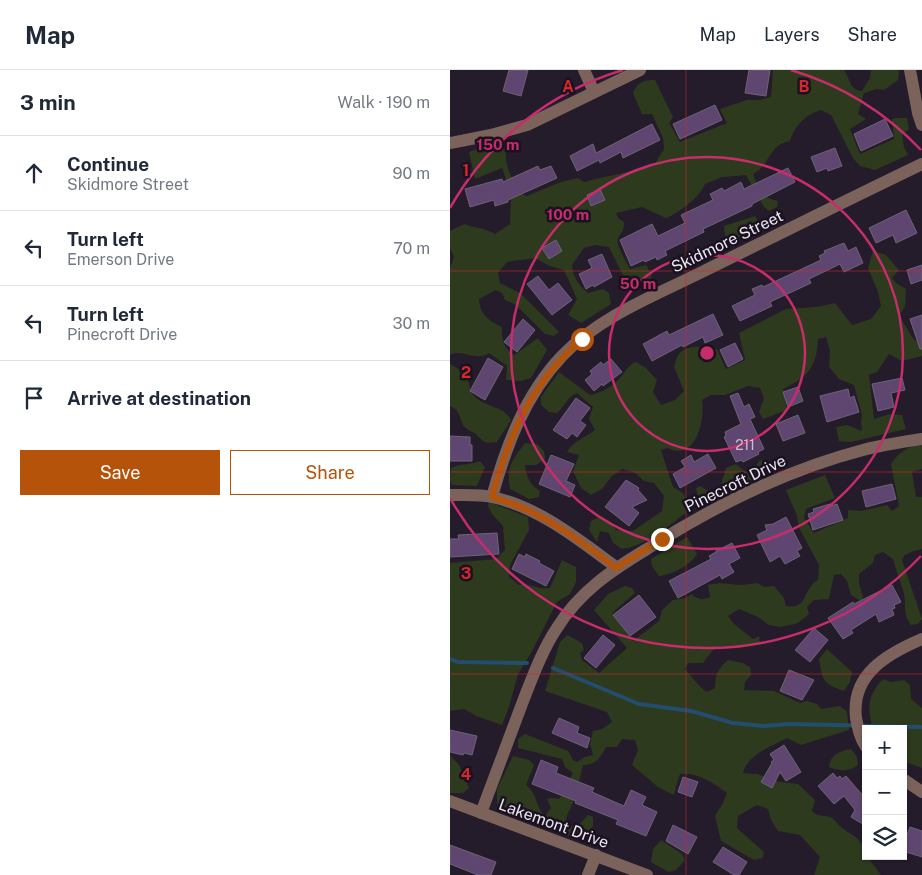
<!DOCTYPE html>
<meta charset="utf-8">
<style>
body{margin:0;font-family:"Public Sans",sans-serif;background:#f2f2f3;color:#1f2937}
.controls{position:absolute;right:15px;bottom:15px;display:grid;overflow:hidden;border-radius:0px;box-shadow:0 1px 4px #0004}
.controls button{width:45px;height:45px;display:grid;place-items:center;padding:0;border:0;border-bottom:1px solid #e0e1e3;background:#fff;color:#1f2937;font:25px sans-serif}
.stop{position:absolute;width:15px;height:15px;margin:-11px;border:4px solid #b45309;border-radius:50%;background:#fff}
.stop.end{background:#b45309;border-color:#fff;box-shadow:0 1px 5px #0008}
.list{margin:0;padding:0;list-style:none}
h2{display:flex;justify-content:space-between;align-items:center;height:65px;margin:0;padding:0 20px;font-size:21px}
h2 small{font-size:16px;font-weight:400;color:#747a83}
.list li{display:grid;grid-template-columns:32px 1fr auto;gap:15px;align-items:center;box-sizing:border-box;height:75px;padding:0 20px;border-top:1px solid #e0e1e3}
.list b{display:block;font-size:19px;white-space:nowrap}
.list p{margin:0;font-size:16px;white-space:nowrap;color:#747a83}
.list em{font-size:16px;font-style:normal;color:#747a83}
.actions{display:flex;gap:10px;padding:15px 20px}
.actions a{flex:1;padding:11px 0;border:1px solid #b45309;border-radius:0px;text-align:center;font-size:18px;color:#b45309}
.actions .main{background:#b45309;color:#fff}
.icon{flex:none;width:28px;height:28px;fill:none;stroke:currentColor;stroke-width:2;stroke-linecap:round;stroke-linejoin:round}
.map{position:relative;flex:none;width:472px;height:805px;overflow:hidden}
header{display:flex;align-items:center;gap:30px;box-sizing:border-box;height:70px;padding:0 25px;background:#fff;border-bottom:1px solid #e0e1e3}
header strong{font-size:24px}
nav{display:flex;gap:28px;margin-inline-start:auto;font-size:18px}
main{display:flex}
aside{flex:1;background:#fff}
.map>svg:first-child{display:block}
.green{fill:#2d3a1d}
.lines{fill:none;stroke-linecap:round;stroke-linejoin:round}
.stream{stroke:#234d6f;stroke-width:4}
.building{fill:#5f4671;stroke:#6d6375}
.minor{stroke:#7b635b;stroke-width:12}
.route{stroke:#b45309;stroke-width:6}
.grid{fill:none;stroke:#d62828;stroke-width:1;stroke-opacity:0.55}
.ring{fill:none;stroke:#c62d6a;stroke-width:2.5}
.labels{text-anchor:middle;stroke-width:5;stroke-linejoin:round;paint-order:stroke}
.number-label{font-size:14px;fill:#c9bed1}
.street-label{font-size:16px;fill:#ece6f1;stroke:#1b1221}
.grid-label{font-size:16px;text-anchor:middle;font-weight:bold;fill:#d62828;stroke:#1b1221;stroke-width:5;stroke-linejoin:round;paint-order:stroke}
.centre{fill:#c62d6a;stroke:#1b1221;stroke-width:2.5}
.ring-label{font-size:15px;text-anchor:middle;font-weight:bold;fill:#c62d6a;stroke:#1b1221;stroke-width:5;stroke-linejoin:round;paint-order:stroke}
</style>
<header>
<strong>Map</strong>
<nav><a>Map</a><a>Layers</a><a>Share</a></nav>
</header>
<main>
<aside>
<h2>3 min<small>Walk · 190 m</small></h2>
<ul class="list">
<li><svg class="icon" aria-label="ahead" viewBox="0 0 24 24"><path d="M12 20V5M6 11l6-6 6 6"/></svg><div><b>Continue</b><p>Skidmore Street</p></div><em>90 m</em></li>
<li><svg class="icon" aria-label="left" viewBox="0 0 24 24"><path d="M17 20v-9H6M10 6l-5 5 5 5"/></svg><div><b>Turn left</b><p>Emerson Drive</p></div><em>70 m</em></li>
<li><svg class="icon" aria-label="left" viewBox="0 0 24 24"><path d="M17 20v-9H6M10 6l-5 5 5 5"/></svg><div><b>Turn left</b><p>Pinecroft Drive</p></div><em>30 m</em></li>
<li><svg class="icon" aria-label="arrive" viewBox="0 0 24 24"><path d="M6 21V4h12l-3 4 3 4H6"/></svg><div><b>Arrive at destination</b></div></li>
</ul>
<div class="actions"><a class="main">Save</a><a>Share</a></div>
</aside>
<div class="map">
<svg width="472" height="805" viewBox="0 0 472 805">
<rect width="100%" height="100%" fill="#241c2b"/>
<!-- green -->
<g class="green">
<path d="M323,0H394C400,8 399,20 412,21L420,8L421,0H449L448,10L434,20L427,19L414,23L408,44L416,49L400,59L410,84L444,69L442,49L445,48H457L459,59L452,65L454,77L458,85L425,100L410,96L403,88L381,45L371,40C355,45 345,55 340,71C318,75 321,95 303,104C309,120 310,127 328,131L327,137L319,141L314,137L296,105L272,107L255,114C250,127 229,143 216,148L192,137L166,143L168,148L174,152C174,164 171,161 168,169C166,175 177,193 180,199L196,195L202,205L199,212L185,218L178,216L159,177L145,175L134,178L122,195C123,207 129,216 138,223L153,219L159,223L161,234L131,253L118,245L127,229L114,200L100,196L85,188L57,192L48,203L50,213L70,223L109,262L104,266L95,264L66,235L55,230L52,223L46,220L29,229C30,245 38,250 52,257C51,269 54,279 64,285L88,268L97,280L81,308L71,311L56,310L57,296L39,283C37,284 34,286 31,286C20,288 11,279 0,285V198L4,187L0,178V161L14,154C25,158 35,158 45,164L60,154L61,123L52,98L25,109L19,82L27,79L56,76C54,94 61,107 69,123L77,126L111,112L128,108L134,112C157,106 181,102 204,95L214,79L213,68L202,44H192L183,23C188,12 193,10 205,10L223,47L219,53L230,72L277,53L270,39L297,30H309L321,27Z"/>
<path d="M305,146L309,154L304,164C293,168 286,171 275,166L274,156Z"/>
<path d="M423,181L436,185L449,200L442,208L446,213L456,219L455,237L449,245L462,267L469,274H472V286L452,291L439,284L427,302L419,305L424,349L440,344L452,345L456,359L401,372L389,371L386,357L397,355L412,361L411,352L412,345L404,315L389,309L379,297L380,281L376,267L368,269C367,297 357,308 333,319L337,340L313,349L309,342L314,328L310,318L298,316L275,325H261L252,330C255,351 246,392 218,378L211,380L223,417L233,423L241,439C220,454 197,476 172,479L163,473L159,463L150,461L147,472L139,460L141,451L151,446L161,452L166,460L183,461L212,441L214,426L204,413L194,411L185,403L172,399L161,407L152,419L141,425L131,418L123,401L129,385L117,382C123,371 135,368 145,360L139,349L143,337L127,323C118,326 114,337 107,343L99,342L91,335V327L109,302L140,325C150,323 158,319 166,312C173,306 177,295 186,292L196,298L207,310L203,322L211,335L225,330L234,321L224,297C225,294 226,288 228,285C237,273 255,277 267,279L276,299L295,290L289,263L336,239L367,237L385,233L402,255L421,249L431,236L428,222L418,198Z"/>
<path d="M0,294C4,297 10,299 14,302C21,309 17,320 25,327C36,337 54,336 61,350L47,372C34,374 34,372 26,364C22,361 16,360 13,355C9,347 10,340 0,336Z"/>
<path d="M75,373L87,374L94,381L95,389L86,395H75C76,406 80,415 90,421L89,427L79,429L60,419C56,397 62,390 75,373Z"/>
<path d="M472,375V399L462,402L466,427H472V479L464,481L455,485L452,490L472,549L468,554L461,555C452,544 457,533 453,520C450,510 446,500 443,489L433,482L425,485L423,493L409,504V513L413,527L411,531L401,525L397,511L391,504L384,505L379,529L364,530L357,537L359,544L348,553L331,557L319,555L308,547L289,539L278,546L284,554L303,569L309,566L310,572C300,578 281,580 270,576L262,581L253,593H239L234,599C243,606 247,616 257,622L265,618C265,605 268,598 278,590L293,593L300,597L301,605L295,612L294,620L324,621L350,633L357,631L367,634L371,639L389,636L397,641L399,660L351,675L337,668C322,676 297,685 293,703L307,704L330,712L348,714L365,730L362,741C368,747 373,745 380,747C385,749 388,755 392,758C405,767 412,768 416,786H417L431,805H364L370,787L350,765L328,761L321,750L318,739L307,735L288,746L287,758L314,782L313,788L304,790L271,771L265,746L273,733L277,723C263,713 248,702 230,704L226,716L224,725L208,717L182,695L188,680L185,670L172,669L167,677H156C151,687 145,696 133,695L125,728L116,748L118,754L127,757L138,745L143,747V756L136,765L117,766L47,735V719L63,686L79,690L84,695L76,715C89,725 84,735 95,746L101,738L97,729L102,728L109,729L114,722L123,703L115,697L112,689L68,678V669L75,664L118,681L123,690L127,692L135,687L143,685L140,674L143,661L152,659L162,652L157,642L95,621L110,572L117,565L132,573L134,580L130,583L132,590L149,603L177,578L144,540L158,524L175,516L182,518L185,523L162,543L183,571L209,551L212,540L223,530L236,528L241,524C248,529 252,531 260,527L258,515L269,513L291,515L307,513L314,517L324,516L334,528L336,536C359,540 351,520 368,510L369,495L349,458L347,446L336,420L375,405L385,428L356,439L354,448L364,463L398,448V440L411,441L437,435L442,441L449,436L441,394C449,382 457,376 472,375Z"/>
<path d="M310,390L315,391L321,400L254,433L249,430L246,418L250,416L260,422L270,418L276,398L286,394L297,403L306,396Z"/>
<path d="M30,391L35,397L27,416L2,415L0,410L1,398C11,393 20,395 30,391Z"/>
<path d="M39,432L78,447L79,460L60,495L59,507L69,515C80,513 89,520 100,518L112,490L126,497V512L120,524L107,532L81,583L68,604L59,637L52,655L26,646L14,639L0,641V493L46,489L55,480L53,456L42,444L38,436Z"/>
<path d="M237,467L247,484C241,495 221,505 209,506L202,496L201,489Z"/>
<path d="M377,579L402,602L400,612L394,621C372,613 373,611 369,589Z"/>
<path d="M433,609L441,612L454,610L460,615L461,629L472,638V698L453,691V659H423C417,638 417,626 433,609Z"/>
<path d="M401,679L407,687L408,695C400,702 388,701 379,697C380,685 389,681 401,679Z"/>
<path d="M0,685L9,695L19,718L13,723H0Z"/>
<path d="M211,770L232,784L235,790L226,800L218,802L201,792L203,779Z"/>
</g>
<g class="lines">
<!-- stream -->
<g class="stream">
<path d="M0,589L8,592L77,593"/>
<path d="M103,598L189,634L241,641L283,653L314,656L340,654L472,657"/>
</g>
</g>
<!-- building -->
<g class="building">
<path d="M59,0H78L71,26L53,21Z"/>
<path d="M299,0H320L316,26L295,23Z"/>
<path d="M265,35L272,50L230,69L223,54Z"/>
<path d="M435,49L443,66L411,81L404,64Z"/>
<path d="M202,54L210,70L173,88L171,82L150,93L149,90L127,101L120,86L143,74L146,83Z"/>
<path d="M385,78L392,96L378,101L377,98L367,102L361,87Z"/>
<path d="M88,96L90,100L101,96L107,108L58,130V132L45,136L44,130L20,137L15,119L52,109L53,112Z"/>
<path d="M338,98L345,112L302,134V136L253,159L254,162L215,181L217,185L207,190L206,187L195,192L194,190L181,196L170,170L202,154L208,166L235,153L231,145L263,130L260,124L272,118L274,121L291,112L294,119Z"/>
<path d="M150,119L155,130L141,136L137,125Z"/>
<path d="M456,140L467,163L446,173L443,165L426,173L419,158Z"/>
<path d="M106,170L112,181L99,189L92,178Z"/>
<path d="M394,173L398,181L406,177L413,193L394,202L390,194L359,209L361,213L320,232L322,236L290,251L282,236L305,225L302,219L312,215L313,217L371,190L369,186L375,183L374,181Z"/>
<path d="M152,184L162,207L144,217L143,215L136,219L129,204L142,198L138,190Z"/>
<path d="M472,195V210L461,214L457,200Z"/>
<path d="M88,206L99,220L108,213L122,230L102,245L77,214Z"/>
<path d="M263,244L273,265L255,273L253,267L233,277L232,275L202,291L193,274L217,261L219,265Z"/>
<path d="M472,245V279H470L460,249Z"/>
<path d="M73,249L85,260L67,282L54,272Z"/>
<path d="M285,273L293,289L278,297L270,280Z"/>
<path d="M38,288L53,297L35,330L20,321Z"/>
<path d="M161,289L172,302L153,316L152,314L144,321L135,310L142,304L140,301L151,292L153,295Z"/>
<path d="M452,308L455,320L441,323L444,337L428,341L422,314Z"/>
<path d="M348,317L353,331L338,337L333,322Z"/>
<path d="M398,319L400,328L404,326L409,342L377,352L370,326Z"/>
<path d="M288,323L294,337L299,334L305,347L300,349L314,379L308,382L309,384L293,392L292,390L286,392L274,367L276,366L275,362L291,354L280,326Z"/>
<path d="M126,328L140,338L130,351L136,355L127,367L122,363L117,369L103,360Z"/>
<path d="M348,345L355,363L333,371L326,354Z"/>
<path d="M0,366L20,367V375H22V391H0Z"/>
<path d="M258,384L266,398L230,418L223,404L235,397L231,391L241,385L244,392Z"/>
<path d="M101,385L124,394L116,411L125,415L120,427L89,414Z"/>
<path d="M176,410L189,418L188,420L197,430L182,437L189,443L179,456L155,437Z"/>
<path d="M442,414L446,429L416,437L412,421Z"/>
<path d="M380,434L381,436L387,434L393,450L363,460L358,444L364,442L363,439Z"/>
<path d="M336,447L352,478L347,481L350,486L335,494L330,486L320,492L307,465L317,460L315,455L323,454Z"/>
<path d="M47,463L49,484L0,487V469H9L8,465Z"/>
<path d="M282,473L290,488L279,494L284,502L272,509L270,505L228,528L219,511L261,489L259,486L266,482V481Z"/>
<path d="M69,484L75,487L76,484L90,491L89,493L104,501L96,516L62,499Z"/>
<path d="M442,515L451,532L444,535L445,538L442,539L444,545L429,552L426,544L401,560L403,563L393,569L378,548L403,532L404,534Z"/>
<path d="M189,525L206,547L180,566L163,545Z"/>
<path d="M364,558L378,570L360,592L345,580Z"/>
<path d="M153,565L165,575L146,598L134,588Z"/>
<path d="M339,600L364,610L352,630L330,621Z"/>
<path d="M109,648L129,657L127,663L140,668L137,678L102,663Z"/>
<path d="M0,660L27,666L22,685L14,683L13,685L0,682Z"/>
<path d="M334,675L351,702L336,711L330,702L322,718L311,712L322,693L321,692L324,690L320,684Z"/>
<path d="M91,690L108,697L106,703L144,718L142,722L174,736L181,720L196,727L192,735L207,742L196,766L166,754L168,750L125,733L126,731L82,714Z"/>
<path d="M383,703L387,708L390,706L392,709L396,706L414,727L416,725V756L401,747L405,740L394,726L384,734L368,716Z"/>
<path d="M233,707L248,712L242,727L228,722Z"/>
<path d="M223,755L247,767L238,784L216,771Z"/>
<path d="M460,757L472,761V787L453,781V776Z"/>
<path d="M0,775L46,792L41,805H28L0,794Z"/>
<path d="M273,777L297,792L289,805H284L263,792Z"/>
</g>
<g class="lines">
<!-- minor -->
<g class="minor">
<path d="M134,0L144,22"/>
<path d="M460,0L468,43L472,55"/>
<path d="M0,73L41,65L77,55L190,0"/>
<path d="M0,425C14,425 29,424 42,427C89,437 129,470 166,497"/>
<path d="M42,427C56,376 75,325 112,286C150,246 206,225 254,201C327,165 399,129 472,94"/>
<path d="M416,677C410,668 408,658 406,648C401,604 437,584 472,569"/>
<path d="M453,709L472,722"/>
<path d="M0,731L197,805"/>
<path d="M31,743C46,704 60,665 75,626C84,603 93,579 107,558C129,522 162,500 197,479C264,436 336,400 413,380C432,375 452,372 472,369"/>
<path d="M138,805L146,785"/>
</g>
</g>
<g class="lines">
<!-- route -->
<path class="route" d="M132,269C81,314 60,363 42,427C53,431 65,434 75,439C108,454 137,476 166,498L212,469"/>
</g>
<!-- grid -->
<path class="grid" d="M236,0V805M0,201H472M0,402H472M0,604H472"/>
<!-- distance rings -->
<g class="ring">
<circle cx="257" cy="283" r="98"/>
<circle cx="257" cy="283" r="196"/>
<path d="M471 486A295 295 0 0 1 0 428M0 138A295 295 0 0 1 173 0M341 0A295 295 0 0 1 471 80"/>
</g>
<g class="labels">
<!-- number labels -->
<g class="number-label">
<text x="295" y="380">211</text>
</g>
<!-- street labels -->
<g class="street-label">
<text transform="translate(277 171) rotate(-26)" y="6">Skidmore Street</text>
<text transform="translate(285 413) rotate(-26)" y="6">Pinecroft Drive</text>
<text transform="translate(104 753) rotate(20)" y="6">Lakemont Drive</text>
</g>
</g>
<g class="grid-label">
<text x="118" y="22">A</text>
<text x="354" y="22">B</text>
<text x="16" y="106">1</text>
<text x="16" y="308">2</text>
<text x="16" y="509">3</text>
<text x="16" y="710">4</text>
</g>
<circle cx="257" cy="283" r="8" class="centre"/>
<g class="ring-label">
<text x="48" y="80">150 m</text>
<text x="118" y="150">100 m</text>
<text x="188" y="219">50 m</text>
</g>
</svg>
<div class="controls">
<button>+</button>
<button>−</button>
<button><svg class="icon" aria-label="layers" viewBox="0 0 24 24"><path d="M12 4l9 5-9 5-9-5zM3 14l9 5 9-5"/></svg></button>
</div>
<div class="stop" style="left:132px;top:269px"></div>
<div class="stop end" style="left:212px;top:469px"></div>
</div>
</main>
